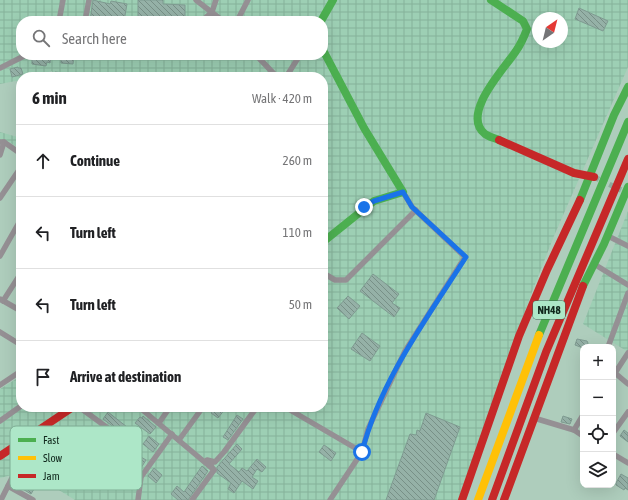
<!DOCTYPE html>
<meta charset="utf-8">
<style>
body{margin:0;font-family:"Asap Condensed",sans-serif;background:#f6f6f6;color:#202124}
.controls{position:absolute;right:12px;bottom:12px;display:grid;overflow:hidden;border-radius:8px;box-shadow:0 4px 16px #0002}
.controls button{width:36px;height:36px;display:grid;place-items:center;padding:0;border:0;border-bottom:1px solid #e0e0e0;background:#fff;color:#202124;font:20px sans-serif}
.compass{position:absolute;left:532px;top:12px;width:36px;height:36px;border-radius:50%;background:#fff;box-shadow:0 4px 16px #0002;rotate:35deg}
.stop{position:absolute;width:12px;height:12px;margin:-9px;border:3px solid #1a73e8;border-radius:50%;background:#fff}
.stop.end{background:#1a73e8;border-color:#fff;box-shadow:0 1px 4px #0008}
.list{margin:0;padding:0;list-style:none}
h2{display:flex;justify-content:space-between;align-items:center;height:52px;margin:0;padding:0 16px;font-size:17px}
h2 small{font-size:13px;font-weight:400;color:#757577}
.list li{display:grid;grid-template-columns:26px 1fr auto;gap:12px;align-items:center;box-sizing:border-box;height:72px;padding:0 16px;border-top:1px solid #e0e0e0}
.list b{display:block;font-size:15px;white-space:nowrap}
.list em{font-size:13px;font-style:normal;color:#757577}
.icon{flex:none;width:22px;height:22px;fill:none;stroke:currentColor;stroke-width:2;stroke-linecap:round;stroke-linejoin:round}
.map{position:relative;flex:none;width:628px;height:500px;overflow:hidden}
.search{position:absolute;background:#fff;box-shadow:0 4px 16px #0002;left:16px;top:16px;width:312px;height:44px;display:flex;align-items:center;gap:10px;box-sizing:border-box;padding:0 14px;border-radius:16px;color:#757577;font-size:15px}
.panel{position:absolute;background:#fff;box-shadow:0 4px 16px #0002;left:16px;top:72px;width:312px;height:340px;border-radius:16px}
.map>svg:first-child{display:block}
.industrial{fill:url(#industrial-grid);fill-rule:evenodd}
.building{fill:url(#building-back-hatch);stroke:#7f9b91}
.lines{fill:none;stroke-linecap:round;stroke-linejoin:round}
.street-tunnel{stroke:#8eac9c;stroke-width:5.5;stroke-dasharray:5.5 3;stroke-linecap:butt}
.street{stroke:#959094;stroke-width:5.5}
.fast{stroke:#4caf50;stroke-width:8}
.slow{stroke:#ffc107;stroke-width:8}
.jam{stroke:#c62828;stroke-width:8}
.route{stroke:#1a73e8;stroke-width:5}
.labels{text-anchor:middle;stroke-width:4;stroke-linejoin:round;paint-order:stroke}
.shield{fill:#ade7c8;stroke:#3f6150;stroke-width:1}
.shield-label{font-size:11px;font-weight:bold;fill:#10271c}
.key{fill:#ade7c8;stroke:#7ead94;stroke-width:1}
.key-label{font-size:11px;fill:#10271c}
</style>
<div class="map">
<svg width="628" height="500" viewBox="0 0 628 500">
<defs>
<pattern id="industrial-grid" width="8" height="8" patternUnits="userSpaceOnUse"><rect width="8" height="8" fill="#9dcfb4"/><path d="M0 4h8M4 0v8" fill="none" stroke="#86b29a"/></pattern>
<pattern id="building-back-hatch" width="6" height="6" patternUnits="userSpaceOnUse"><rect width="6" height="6" fill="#95b1a7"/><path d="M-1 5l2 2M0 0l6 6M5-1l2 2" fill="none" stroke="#789087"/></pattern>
</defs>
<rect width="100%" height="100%" fill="#aecdbc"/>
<!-- industrial -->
<g class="industrial">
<path d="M0,0H628V67L554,236L532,292L458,500H75L28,471L0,478V389L21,376V407H323V77H52V71L33,77H21V80L0,84ZM538,18H562V42H538ZM21,21H323V55H21Z"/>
<path d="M0,132L21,138V150L9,142L0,141Z"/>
<path d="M628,211V352L583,324Z"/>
</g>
<!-- building -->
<g class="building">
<path d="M93,0L110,4L111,1L127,4L124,21H90Z"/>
<path d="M138,0H163V4L185,5V21H138Z"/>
<path d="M579,8L608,21L603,31L575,19Z"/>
<path d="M38,55H51L50,63L47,62L46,66L32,64V57Z"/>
<path d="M61,55H74L73,64L61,63Z"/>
<path d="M18,67V68H21L23,74L12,77L10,69Z"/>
<path d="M55,72L73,74V77H54Z"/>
<path d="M373,274L399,294L392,303L400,308L394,317L360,291Z"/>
<path d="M348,296L360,306L349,319L337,308Z"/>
<path d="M362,333L380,346L370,361L351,349Z"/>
<path d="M577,339L587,341L588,343L587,347L583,348L575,345Z"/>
<path d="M216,407H222L225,409L218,418L211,413Z"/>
<path d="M108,412L132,431L127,437L103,419Z"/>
<path d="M426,413L460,427L434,500H386L410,434L416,435L417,430L420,431Z"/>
<path d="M237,415L243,419L228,440L223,437Z"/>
<path d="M143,416L156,427L150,434L135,423L140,417L142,418Z"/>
<path d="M563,416L572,419L570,424L561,422Z"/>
<path d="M624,430L628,433V442L620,436Z"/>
<path d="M149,436L159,444L153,452L143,444Z"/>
<path d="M118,443L146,460L141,468L136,464L129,473L108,457Z"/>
<path d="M237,444L242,449L229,464L239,472L242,468L247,471L257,459L266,467L262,472L257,469L252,477L258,481L253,489L242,481L234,493L228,489L231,483L217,473V467Z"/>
<path d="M324,445L336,453L331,461L319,452Z"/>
<path d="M202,466L208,471L188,500H178L171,494L177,486L184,492Z"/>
<path d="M154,468L162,475L156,483L148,476Z"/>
<path d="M621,474L628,478V490L625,488L624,490L616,485V483Z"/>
<path d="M32,477L39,481L31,494L21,488L26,479L30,481Z"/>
</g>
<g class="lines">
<!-- street-tunnel -->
<path class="street-tunnel" d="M594,177L621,190"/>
<!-- street -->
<g class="street">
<path d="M196,0L223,21"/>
<path d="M59,21L63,0"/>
<path d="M85,21L89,0"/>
<path d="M202,21L212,12L216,0"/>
<path d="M237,21L248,0"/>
<path d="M256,55L277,77"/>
<path d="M0,68L26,55"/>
<path d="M286,77L300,55"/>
<path d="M0,142H4L21,154"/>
<path d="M0,155L4,142"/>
<path d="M0,198L21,167"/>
<path d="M608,236L628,246"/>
<path d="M0,256L21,219"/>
<path d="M594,264L628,285"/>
<path d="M323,273L335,280H346L416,210"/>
<path d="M0,299L21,311"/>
<path d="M3,301L21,273"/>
<path d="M0,332L21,345"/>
<path d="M608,347L628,293"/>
<path d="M615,373L628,384"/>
<path d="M613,376L628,353"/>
<path d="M0,385L21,371"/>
<path d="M79,407L127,442"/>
<path d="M139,407L214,470L207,460L215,462L224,452L257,407"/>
<path d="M285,407L362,452"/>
<path d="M534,418L574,430L583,436"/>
<path d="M0,421L21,406"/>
<path d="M159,423L170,407"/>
<path d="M574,430L583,415"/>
<path d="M613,433L628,412"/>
<path d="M179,440L203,407"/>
<path d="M613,454L628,463"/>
<path d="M8,486L33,500"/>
<path d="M1,500L34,434"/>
<path d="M138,500L141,477L172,434"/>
<path d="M192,500L214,470"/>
<path d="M330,500L362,452L368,429L405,351L465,257L412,207L403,192"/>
</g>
<!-- fast -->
<g class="fast">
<path d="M491,0L523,21L527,29C524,37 521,44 516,51C505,68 460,114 485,134C489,137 495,138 499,140"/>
<path d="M321,21L333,0"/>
<path d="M323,50L364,128L403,192L374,201L323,242"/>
<path d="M580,200L614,115L628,87"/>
<path d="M583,286L604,244L628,187"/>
<path d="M539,335L628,122"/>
</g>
<!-- slow -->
<path class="slow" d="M478,500L539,335"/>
<!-- jam -->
<g class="jam">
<path d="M499,140L574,173L594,177"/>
<path d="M0,456L73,407"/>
<path d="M462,500L519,336L547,270L580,200"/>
<path d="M492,500L546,352L628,159"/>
<path d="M504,500L583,286"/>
</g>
</g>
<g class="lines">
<!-- route -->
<path class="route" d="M362,452C380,381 427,318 466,257L412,207L403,192L374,201L364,207"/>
</g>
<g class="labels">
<!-- shield labels -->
<rect class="shield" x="533" y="301" width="32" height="18" rx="3"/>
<g class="shield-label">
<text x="549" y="314">NH48</text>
</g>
</g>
<!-- legend -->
<rect x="10" y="426" width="132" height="64" rx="6" class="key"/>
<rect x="18" y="438" width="18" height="4" fill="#4caf50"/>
<rect x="18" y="456" width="18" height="4" fill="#ffc107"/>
<rect x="18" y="474" width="18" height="4" fill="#c62828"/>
<g class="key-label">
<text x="43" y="444">Fast</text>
<text x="43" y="462">Slow</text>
<text x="43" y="480">Jam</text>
</g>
</svg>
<div class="controls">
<button>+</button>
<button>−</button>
<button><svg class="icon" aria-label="locate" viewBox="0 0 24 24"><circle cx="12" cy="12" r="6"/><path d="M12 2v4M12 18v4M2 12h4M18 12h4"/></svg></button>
<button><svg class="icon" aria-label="layers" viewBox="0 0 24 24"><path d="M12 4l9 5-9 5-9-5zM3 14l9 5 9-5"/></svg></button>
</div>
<svg class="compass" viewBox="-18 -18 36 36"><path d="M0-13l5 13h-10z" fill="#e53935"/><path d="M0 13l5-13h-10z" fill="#757577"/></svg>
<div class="stop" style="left:362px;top:452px"></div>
<div class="stop end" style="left:364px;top:207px"></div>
<div class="search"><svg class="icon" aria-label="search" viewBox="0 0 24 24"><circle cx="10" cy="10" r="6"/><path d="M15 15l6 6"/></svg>Search here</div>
<section class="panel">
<h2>6 min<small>Walk · 420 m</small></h2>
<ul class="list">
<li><svg class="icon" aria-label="ahead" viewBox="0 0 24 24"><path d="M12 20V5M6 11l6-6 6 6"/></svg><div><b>Continue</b></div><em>260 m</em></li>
<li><svg class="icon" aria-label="left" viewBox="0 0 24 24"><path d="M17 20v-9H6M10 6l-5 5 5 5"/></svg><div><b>Turn left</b></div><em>110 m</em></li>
<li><svg class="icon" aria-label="left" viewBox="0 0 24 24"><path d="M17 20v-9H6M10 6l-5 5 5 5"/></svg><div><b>Turn left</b></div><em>50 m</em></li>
<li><svg class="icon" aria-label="arrive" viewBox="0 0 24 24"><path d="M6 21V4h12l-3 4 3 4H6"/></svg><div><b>Arrive at destination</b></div></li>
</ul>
</section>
</div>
